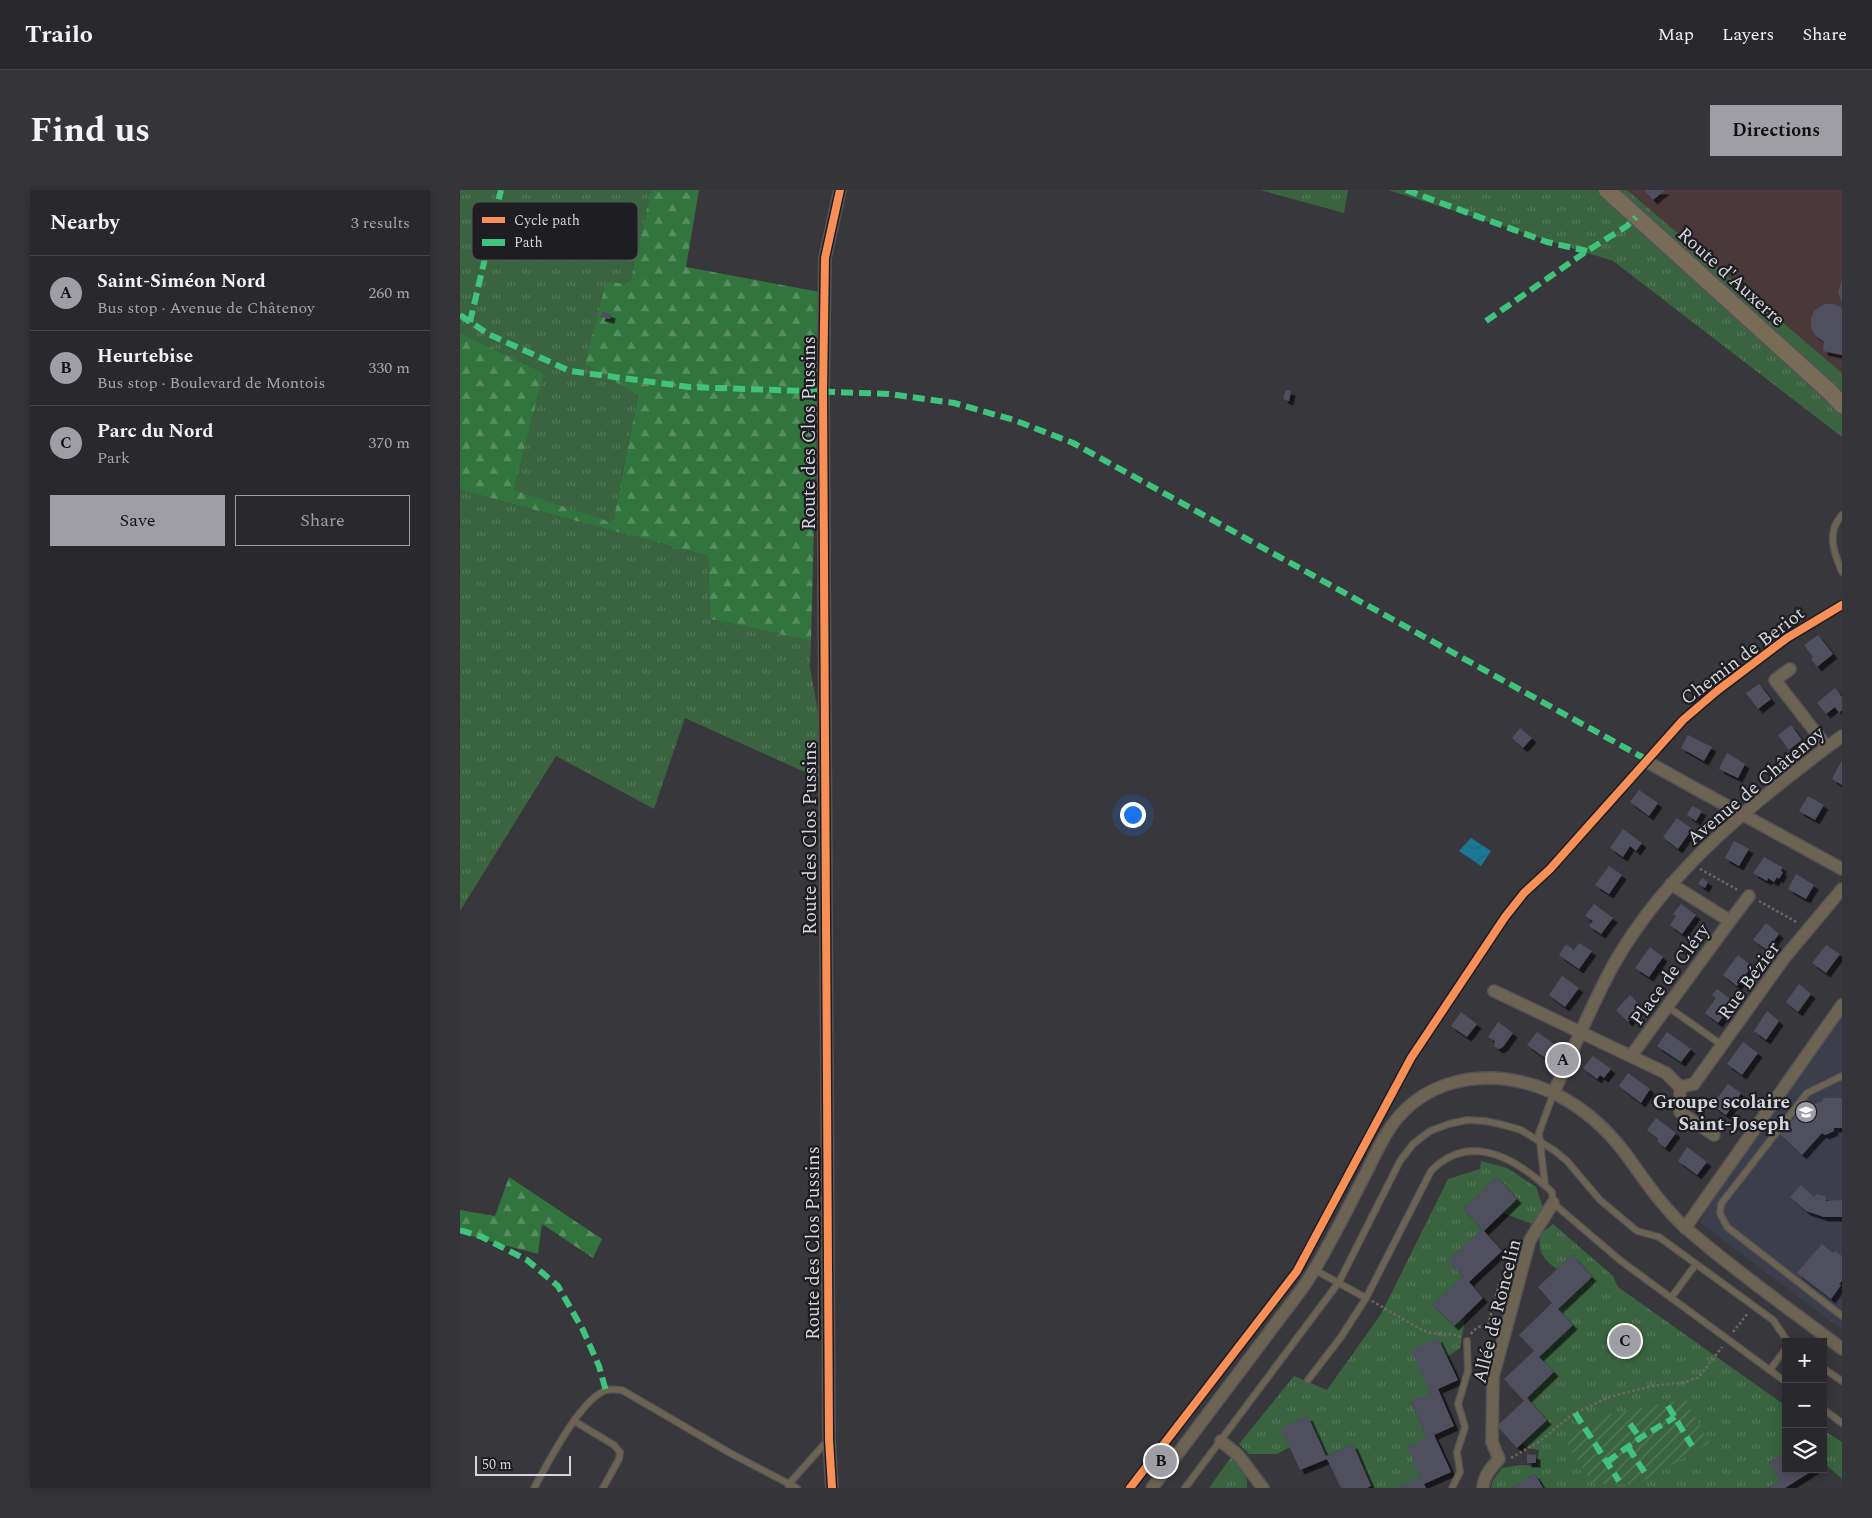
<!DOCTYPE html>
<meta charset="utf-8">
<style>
body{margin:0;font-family:Spectral,serif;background:#353539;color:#f1f3f6}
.controls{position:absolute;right:15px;bottom:15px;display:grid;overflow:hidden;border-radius:0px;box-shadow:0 2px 12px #0003}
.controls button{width:45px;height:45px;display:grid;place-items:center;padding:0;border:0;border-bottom:1px solid #454549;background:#29292d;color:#f1f3f6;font:25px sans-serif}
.scale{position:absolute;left:15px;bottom:12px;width:96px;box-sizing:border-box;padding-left:5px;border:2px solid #d5d6dc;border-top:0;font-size:14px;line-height:18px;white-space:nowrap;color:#d5d6dc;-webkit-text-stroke:4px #1d1d22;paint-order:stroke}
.you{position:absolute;left:672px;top:624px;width:18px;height:18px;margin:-12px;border:4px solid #fff;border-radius:50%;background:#1a73e8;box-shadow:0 0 0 8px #1a73e833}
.badge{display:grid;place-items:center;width:32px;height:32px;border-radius:50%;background:#9e9ea4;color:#111;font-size:16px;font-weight:700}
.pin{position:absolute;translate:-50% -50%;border:2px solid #fff;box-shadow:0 1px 5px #0006}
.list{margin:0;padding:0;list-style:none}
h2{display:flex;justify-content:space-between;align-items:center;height:65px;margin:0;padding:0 20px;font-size:21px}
h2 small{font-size:16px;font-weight:400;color:#a5a6aa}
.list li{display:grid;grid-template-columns:32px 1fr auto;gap:15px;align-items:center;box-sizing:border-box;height:75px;padding:0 20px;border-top:1px solid #454549}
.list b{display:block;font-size:19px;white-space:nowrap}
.list p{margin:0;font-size:16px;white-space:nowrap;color:#a5a6aa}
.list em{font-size:16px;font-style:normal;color:#a5a6aa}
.actions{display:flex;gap:10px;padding:15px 20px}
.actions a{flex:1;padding:11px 0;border:1px solid #9e9ea4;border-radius:0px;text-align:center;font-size:18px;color:#9e9ea4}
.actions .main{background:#9e9ea4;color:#111}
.icon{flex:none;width:28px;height:28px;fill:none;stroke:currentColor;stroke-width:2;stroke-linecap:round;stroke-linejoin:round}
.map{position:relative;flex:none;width:1382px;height:1298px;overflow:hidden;border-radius:0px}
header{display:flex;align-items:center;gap:30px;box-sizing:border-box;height:70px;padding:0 25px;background:#29292d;border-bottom:1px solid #454549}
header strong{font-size:24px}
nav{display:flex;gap:28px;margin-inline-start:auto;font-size:18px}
.intro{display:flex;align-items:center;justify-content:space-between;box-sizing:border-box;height:120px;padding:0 30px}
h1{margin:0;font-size:35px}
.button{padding:12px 22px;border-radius:0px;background:#9e9ea4;color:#111;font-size:18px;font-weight:700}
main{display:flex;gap:30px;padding:0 30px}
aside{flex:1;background:#29292d;border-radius:0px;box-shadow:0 2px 12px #0003}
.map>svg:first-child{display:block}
.commercial{fill:#4a383a}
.built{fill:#3c3e4c}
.grass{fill:url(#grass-tufts)}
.forest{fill:url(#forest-firs)}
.garden{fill:url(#garden-furrows)}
.water{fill:url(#water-waves)}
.building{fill:#4f5061;filter:url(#shadow)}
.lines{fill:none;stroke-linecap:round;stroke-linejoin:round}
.lane-casing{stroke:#545458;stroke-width:8}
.street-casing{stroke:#545458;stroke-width:14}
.secondary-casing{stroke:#545458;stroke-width:19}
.path{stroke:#6e6861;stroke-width:2.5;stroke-dasharray:2.5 2.5;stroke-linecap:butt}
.lane{stroke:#6d6353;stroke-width:5.5}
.street{stroke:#6d6353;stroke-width:11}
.secondary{stroke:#786c56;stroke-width:16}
.quiet{stroke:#40c37c;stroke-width:6;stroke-dasharray:12 6;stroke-linecap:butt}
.cycleway-casing{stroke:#1d1d22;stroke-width:11}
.cycleway{stroke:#f78f57;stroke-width:8}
.labels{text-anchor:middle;stroke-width:4.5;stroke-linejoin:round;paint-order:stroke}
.street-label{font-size:19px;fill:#d5d6dc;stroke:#1d1d22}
.poi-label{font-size:19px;font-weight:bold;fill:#d5d6dc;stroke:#1d1d22;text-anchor:end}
.key{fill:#1d1d22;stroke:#54545a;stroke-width:1}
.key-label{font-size:14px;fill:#d5d6dc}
</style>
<header>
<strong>Trailo</strong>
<nav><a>Map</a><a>Layers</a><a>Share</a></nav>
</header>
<div class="intro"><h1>Find us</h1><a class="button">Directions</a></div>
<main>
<aside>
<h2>Nearby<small>3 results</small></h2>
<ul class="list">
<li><span class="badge">A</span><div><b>Saint-Siméon Nord</b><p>Bus stop · Avenue de Châtenoy</p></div><em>260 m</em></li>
<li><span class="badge">B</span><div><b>Heurtebise</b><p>Bus stop · Boulevard de Montois</p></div><em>330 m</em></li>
<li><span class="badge">C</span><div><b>Parc du Nord</b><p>Park</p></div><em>370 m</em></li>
</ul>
<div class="actions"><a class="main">Save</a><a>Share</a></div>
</aside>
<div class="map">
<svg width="1382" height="1298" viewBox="0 0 1382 1298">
<defs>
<pattern id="grass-tufts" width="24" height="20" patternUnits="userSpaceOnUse" patternTransform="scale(1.25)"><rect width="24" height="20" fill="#39643f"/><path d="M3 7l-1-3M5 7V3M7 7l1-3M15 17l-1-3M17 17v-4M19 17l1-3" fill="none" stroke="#55795a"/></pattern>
<pattern id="forest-firs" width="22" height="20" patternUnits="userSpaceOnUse" patternTransform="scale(1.25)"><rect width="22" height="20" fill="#32743d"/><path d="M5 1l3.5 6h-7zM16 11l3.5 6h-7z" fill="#588d62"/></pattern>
<pattern id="garden-furrows" width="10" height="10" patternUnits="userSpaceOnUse" patternTransform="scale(1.25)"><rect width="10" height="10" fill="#39643f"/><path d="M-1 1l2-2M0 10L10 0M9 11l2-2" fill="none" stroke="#55795a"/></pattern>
<pattern id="water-waves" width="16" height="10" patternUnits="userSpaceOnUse" patternTransform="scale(1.25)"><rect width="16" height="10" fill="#1b7997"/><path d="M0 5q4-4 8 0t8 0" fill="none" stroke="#2a6275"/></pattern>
<filter id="shadow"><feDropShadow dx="4.5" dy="4.5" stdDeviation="0" flood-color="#0009"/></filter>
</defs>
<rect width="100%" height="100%" fill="#37373c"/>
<!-- commercial -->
<path class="commercial" d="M1167,0H1382V183Z"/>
<!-- built -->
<path class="built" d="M1382,811V1140L1239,1032Z"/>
<!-- grass -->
<g class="grass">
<path d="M0,0H191L170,95L178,204L153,334L54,300L84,183L0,143Z"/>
<path d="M800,0H888L884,23Z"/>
<path d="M928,0H1167L1382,183V247L1153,71Z"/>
<path d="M0,300L248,366L250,429L351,451L350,477L371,594L225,528L194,619L96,566L0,721Z"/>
<path d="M1021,971L1047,978L1076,997L1083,1018L1072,1034L1043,1023L1057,1009L1037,987L1003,1019L1022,1039L989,1071L1003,1087L973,1115L994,1136L1006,1124L1000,1158L987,1167L970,1203L951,1212L967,1248L948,1257L961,1287L937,1298H914L911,1296L893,1254L866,1266L848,1226L821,1238L830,1257L817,1264H789L779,1254L834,1186L867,1200L921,1124L988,989L1020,979Z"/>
<path d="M1093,1034L1153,1086L1158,1097L1326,1216V1262L1309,1272L1320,1290L1307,1298H1085L1075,1284L1051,1298H1031L1033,1290L1042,1278L1061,1275L1077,1276L1079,1260L1067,1258L1062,1254L1087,1230L1067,1208L1094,1183L1079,1167L1113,1135L1098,1119L1132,1087L1112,1065L1097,1079C1082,1069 1078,1061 1080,1044Z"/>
<path d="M1363,1240L1382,1252V1289L1363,1272Z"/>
<path d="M771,1267C779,1275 789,1285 787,1298H749Z"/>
</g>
<!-- forest -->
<g class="forest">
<path d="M191,0H239L226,77L360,102L351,451L250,429L248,366L0,300V143L84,183L54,300L153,333L178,205L125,174L146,92L170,94Z"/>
<path d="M49,987L142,1049L133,1068L82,1034L78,1064L0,1043V1020L35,1026Z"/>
</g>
<!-- garden -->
<path class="garden" d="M1225,1209L1250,1253L1180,1293L1163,1295L1132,1293L1104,1249L1146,1225Z"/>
<!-- water -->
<path class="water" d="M1011,648L1031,661L1021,676L999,661Z"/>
<!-- building -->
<g class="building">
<path d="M1184,0H1205L1193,10Z"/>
<path d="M1382,90V113L1378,102Z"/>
<path d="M1365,114H1374L1382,118V165L1363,161L1364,152L1355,145L1351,138V129L1354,121Z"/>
<path d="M142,121L151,124L150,129L140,127Z"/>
<path d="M826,200L831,201L829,211L823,209Z"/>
<path d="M1358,445L1373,464L1357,477L1351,469L1353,467L1344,455Z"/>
<path d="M1299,494L1311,509L1298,519L1286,503Z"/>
<path d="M1375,498L1382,507V520L1379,523L1375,517L1366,524L1357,513Z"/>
<path d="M1331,535L1342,550L1329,560L1318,545Z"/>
<path d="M1060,538L1072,548L1063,558L1052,548Z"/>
<path d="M1228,545L1252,557L1244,571L1221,558Z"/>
<path d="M1267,563L1285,574L1278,588L1259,579Z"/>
<path d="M1382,570V595L1372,589Z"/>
<path d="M1179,600L1198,613L1189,626L1170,612Z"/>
<path d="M1348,606L1364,615L1355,630L1339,621Z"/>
<path d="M1232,616L1242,621L1236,631L1227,625Z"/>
<path d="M1217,628L1232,639L1218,659L1203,647Z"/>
<path d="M1163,639L1182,653L1176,661L1170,656L1163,667L1150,658Z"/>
<path d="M1274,651L1289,659L1279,676L1265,668Z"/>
<path d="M1304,667L1322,677L1321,681L1323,682L1319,689L1317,687L1314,692L1308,688L1307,691L1293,683Z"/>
<path d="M1149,676L1162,685L1149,704L1135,695Z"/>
<path d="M1336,684L1354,695L1346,709L1328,699Z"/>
<path d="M1242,688L1248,692L1245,698L1238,694Z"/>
<path d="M1134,714L1153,728L1141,744L1129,736L1133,731L1125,726Z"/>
<path d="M1221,714L1236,725L1222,744L1210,735L1216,726L1213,724Z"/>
<path d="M1306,733L1319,744L1307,760L1293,750Z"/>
<path d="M1119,753L1132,761L1119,779L1099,765L1106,754L1114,760Z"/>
<path d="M1366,755L1380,764L1366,783L1352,773Z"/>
<path d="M1190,757L1203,767L1189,787L1175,778Z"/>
<path d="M1278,765L1292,776L1277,796L1263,785Z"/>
<path d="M1102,786L1119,798L1105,817L1089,805Z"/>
<path d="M1339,794L1351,804L1338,822L1326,812Z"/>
<path d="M1257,799L1274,812L1258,833L1245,823L1256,808L1252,805Z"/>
<path d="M1170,805L1182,817L1168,832L1156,820Z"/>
<path d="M1307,821L1319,831L1306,850L1294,841Z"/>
<path d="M1001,822L1017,834L1007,847L991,836Z"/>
<path d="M1038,832L1053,843L1043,857L1039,859L1034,856L1035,851L1028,847Z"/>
<path d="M1077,842L1097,856L1088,870L1067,855Z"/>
<path d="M1207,842L1231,859L1221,872L1197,856Z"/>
<path d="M1283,852L1298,863L1282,885L1267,874Z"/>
<path d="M1133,866L1151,879L1144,888L1140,885L1137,889L1123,878Z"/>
<path d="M1168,883L1190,899L1181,913L1159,896Z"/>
<path d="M1268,894L1281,903L1266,925L1252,915Z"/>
<path d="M1363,908H1382V938H1374V941L1365,945L1362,943L1342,965L1320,944L1345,916L1346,918L1363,911Z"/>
<path d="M1196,928L1216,943L1205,958L1197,951L1198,949L1187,940Z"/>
<path d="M1227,957L1247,972L1237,985L1218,971Z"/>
<path d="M1037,987L1057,1009L1024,1041L1042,1061L1009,1092L1023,1108L994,1136L973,1115L1003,1087L988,1071L1022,1039L1003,1019Z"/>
<path d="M1341,995L1354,1007L1357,1004L1366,1007V1011L1382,1010V1027H1364L1346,1021L1330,1007Z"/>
<path d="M1362,1054L1373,1063L1375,1061L1382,1066V1091L1379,1094L1381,1095L1371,1109L1337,1083Z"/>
<path d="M1112,1065L1132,1087L1098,1119L1113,1135L1079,1167L1094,1182L1067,1208L1087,1230L1057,1258L1037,1236L1064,1211L1044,1189L1074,1161L1059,1145L1092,1113L1078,1097Z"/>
<path d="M978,1148L998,1190L978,1199L994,1236L974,1245L991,1282L964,1294L966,1298H937L961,1287L947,1257L967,1248L951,1211L970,1203L951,1160Z"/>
<path d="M848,1226L866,1266L893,1254L911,1296L907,1298H881L867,1269L840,1280L821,1238Z"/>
<path d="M1326,1262V1279H1355L1325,1298H1307L1320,1290L1309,1272Z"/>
<path d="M1067,1264L1076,1265V1273H1067Z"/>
<path d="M1075,1284L1083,1298H1051Z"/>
</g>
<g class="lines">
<!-- lane casing -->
<g class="lane-casing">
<g id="lane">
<path d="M1382,325C1366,342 1374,363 1382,382"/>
<path d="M1208,817L1262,855"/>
<path d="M1382,886L1347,903L1261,1014L1260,1023L1267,1037L1382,1126"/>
<path d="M1085,995L1079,943L1094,902"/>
<path d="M855,1080L906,1108"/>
<path d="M1211,1108L1236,1074"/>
<path d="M1363,1178L1382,1191"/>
<path d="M1310,1180L1326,1158"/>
<path d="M848,1190L881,1147L906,1108L971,981C1011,940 1058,970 1092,1002L1093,1013L1161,1071L1326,1192"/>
<path d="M1363,1219L1382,1233"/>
<path d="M114,1231L154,1255L160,1262L159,1269L143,1298"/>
<path d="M328,1295L368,1250"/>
<path d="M74,1298C87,1275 121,1207 147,1200C152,1199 158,1200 162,1200L270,1263L337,1298"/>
<path d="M725,1298L879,1092L940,971L953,954L970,941L989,934L1007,930L1025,931L1044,935L1061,940L1095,961L1107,971L1140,1010L1177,1041L1199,1047L1313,1130L1328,1152"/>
<path d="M992,1298L1000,1282L997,1262L1005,1237L998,1214L1008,1181L1007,1151"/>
</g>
</g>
<!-- street casing -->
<g class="street-casing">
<g id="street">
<path d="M1330,479L1315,490L1367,557"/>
<path d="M1191,574L1382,679"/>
<path d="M1270,731L1289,706"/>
<path d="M1034,801L1206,883L1220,897"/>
<path d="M1171,866L1270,731L1211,694"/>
<path d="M1220,897L1234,894L1325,767L1382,699"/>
<path d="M1220,897V922L1254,945"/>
<path d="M1094,902C1114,858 1132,813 1155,772C1210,677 1296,610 1382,546"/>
<path d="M1225,1038L1382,815"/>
<path d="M761,1251L778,1265L803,1298"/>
<path d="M372,1298L369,1249L363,200L365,68L380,0"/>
<path d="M692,1298L844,1096C868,1060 886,1021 906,983C917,961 927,937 945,920C968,897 1001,887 1032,888C1087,890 1132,920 1165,963C1184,989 1202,1017 1227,1039C1276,1082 1330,1119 1382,1159"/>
<path d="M1023,1298C1024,1285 1031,1278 1039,1269L1032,1252L1033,1187L1070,1050L1093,1013"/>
</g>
</g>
<!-- secondary casing -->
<g class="secondary-casing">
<path id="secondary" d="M1147,0L1370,202L1382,215"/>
</g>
<!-- path -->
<g class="path">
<path d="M1240,679L1278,700"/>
<path d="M1299,711L1338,733"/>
<path d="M912,1111L960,1139L971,1143L997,1145L1001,1147"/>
<path d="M1028,1135L1039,1094L1051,1070"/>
<path d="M1273,1142L1288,1123"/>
<path d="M1011,1144C1016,1136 1026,1133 1034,1137"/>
<path d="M1051,1268L1080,1251L1113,1224L1150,1207L1192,1196L1225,1192L1239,1187L1262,1157"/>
</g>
<!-- lane -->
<use href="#lane" class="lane"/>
<!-- street -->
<use href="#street" class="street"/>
<!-- secondary -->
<use href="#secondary" class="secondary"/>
<!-- quiet -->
<g class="quiet">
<path d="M946,0L1087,52L1127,61"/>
<path d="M0,125L28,144L110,181L229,197L429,204L494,213L554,230L613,253L1182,567L1190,573"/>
<path d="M1026,131L1127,61L1167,36L1176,27"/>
<path d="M10,132L41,0"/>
<path d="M0,1040L22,1047L67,1070L98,1096L123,1140L139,1176L146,1201"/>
<path d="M1208,1216L1232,1256"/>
<path d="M1115,1223L1159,1291"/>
<path d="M1170,1234L1180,1248"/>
<path d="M1168,1257L1185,1283"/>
<path d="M1147,1272L1180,1248L1215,1227"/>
</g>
<!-- cycleway casing -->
<g class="cycleway-casing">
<g id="cycleway">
<path d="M372,1298L369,1249L363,200L365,68L380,0"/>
<path d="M670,1298L837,1081L951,868L1045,727L1064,703L1090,679L1223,530L1258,500L1327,448L1382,415"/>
</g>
</g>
<!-- cycleway -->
<use href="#cycleway" class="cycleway"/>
</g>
<!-- icons -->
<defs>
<g id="school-disc" transform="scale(1.125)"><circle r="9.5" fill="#9e9ea4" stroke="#1d1d22"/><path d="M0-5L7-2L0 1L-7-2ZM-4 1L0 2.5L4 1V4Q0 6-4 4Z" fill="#fff"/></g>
</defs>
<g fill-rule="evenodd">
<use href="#school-disc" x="1346" y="922"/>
</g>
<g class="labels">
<!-- street labels -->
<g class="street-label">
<text transform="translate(1272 86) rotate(42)" y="7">Route d'Auxerre</text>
<text transform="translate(348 243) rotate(-90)" y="7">Route des Clos Pussins</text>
<text transform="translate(1282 465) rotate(-37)" y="7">Chemin de Beriot</text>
<text transform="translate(1295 595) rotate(-40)" y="7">Avenue de Châtenoy</text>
<text transform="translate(349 648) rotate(-90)" y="7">Route des Clos Pussins</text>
<text transform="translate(1209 784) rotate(-54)" y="7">Place de Cléry</text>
<text transform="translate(1288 790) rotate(-54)" y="7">Rue Bézier</text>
<text transform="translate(352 1053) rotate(-90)" y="7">Route des Clos Pussins</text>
<text transform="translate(1036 1121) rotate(-76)" y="7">Allée de Roncelin</text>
</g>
<!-- poi labels -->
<g class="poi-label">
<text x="1330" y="918">Groupe scolaire<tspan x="1330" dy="22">Saint-Joseph</tspan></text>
</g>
</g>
<!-- legend -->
<rect x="12" y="12" width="166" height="58" rx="8" class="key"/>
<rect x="22" y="27" width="23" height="6" fill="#f78f57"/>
<rect x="22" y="49" width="23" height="7" fill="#40c37c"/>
<g class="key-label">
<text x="54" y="35">Cycle path</text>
<text x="54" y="57">Path</text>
</g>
</svg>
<div class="controls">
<button>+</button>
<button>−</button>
<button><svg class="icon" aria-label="layers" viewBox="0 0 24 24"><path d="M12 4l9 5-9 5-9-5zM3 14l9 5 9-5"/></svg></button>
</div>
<div class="scale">50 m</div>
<div class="you"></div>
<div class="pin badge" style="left:1103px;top:870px">A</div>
<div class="pin badge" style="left:701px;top:1271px">B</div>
<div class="pin badge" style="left:1165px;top:1151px">C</div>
</div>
</main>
